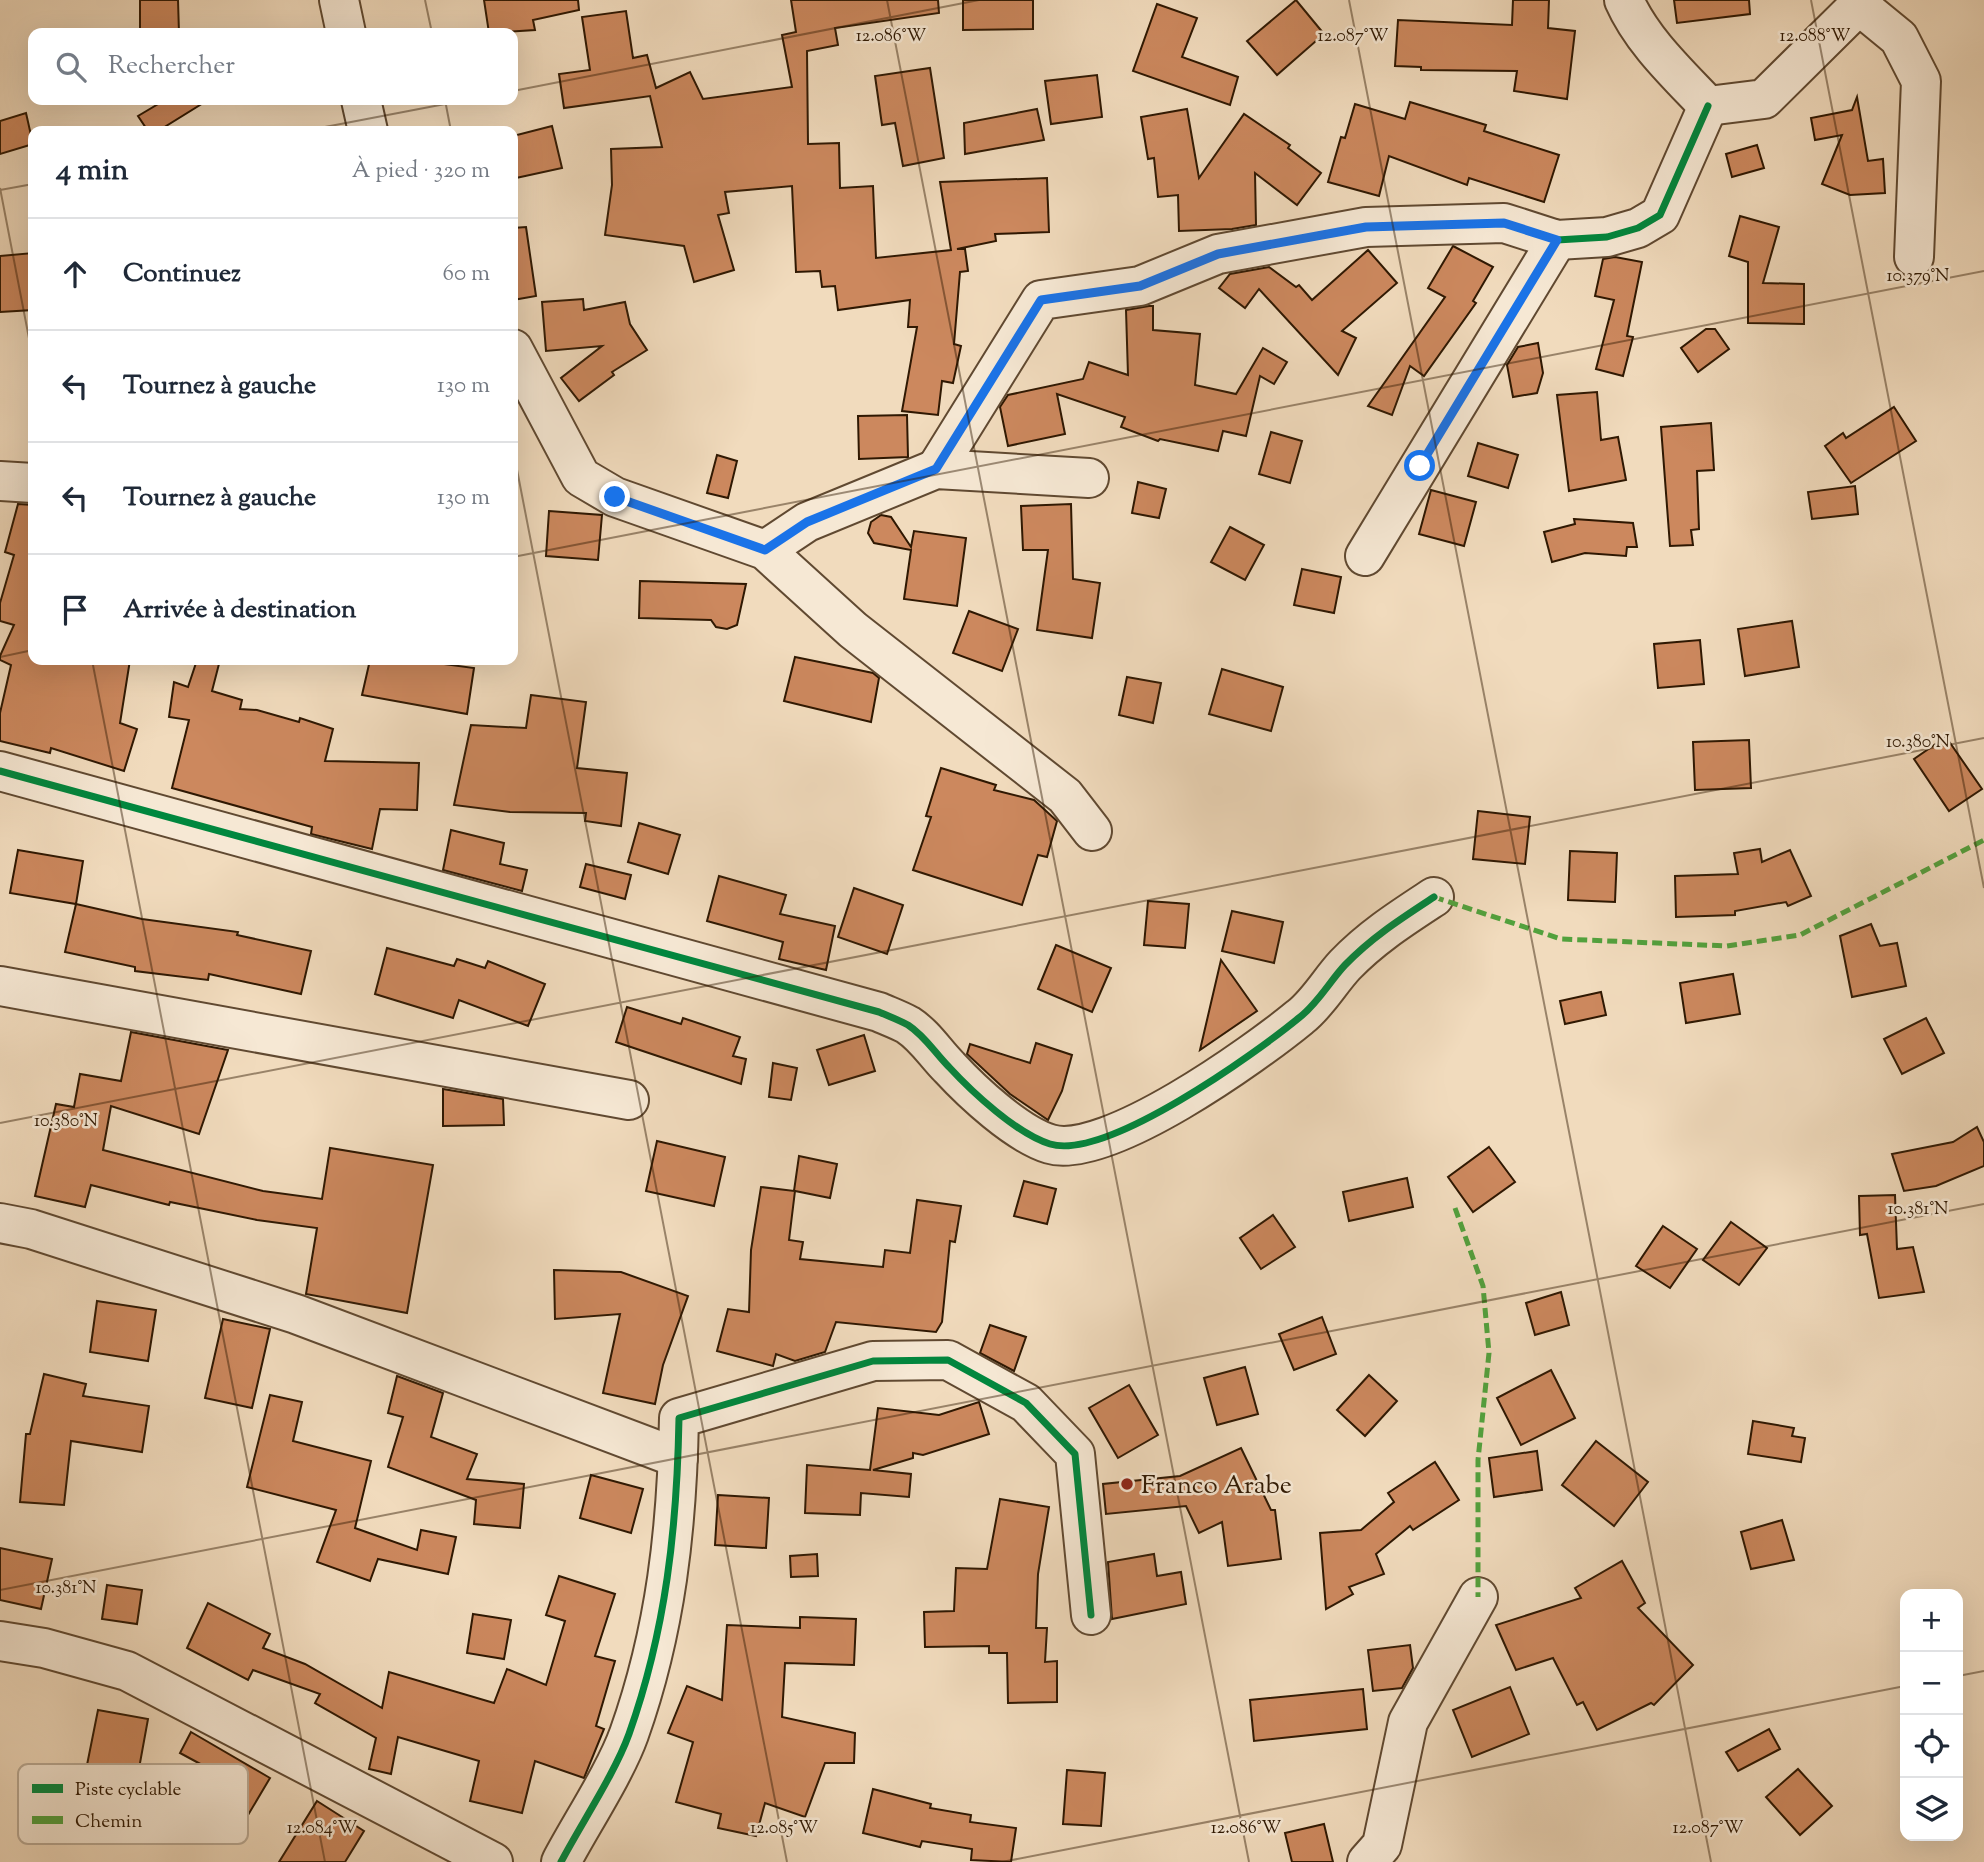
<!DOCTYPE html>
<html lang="fr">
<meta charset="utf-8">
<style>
body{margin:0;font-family:"Sorts Mill Goudy",serif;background:#f6f6f7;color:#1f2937}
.controls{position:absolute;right:21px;bottom:21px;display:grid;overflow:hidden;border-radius:14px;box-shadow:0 7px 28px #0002}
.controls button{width:63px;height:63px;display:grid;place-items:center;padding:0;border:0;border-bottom:2px solid #e0e1e3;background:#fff;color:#1f2937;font:35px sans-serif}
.stop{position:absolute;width:21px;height:21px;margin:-16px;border:5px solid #1a73e8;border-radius:50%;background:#fff}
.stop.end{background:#1a73e8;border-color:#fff;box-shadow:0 2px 7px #0008}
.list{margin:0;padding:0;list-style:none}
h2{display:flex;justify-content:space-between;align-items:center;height:91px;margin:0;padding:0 28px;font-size:30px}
h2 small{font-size:23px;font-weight:400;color:#747a83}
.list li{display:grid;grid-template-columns:46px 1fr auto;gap:21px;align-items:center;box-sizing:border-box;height:112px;padding:0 28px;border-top:2px solid #e0e1e3}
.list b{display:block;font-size:26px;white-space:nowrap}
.list em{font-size:23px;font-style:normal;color:#747a83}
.icon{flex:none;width:38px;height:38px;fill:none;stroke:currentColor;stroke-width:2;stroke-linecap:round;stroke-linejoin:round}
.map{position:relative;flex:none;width:1984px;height:1862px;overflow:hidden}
.search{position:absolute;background:#fff;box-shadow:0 7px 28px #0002;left:28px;top:28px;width:490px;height:77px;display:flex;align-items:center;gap:18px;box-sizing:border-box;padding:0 24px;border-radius:14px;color:#747a83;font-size:26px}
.panel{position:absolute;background:#fff;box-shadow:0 7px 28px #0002;left:28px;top:126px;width:490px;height:539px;border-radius:14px}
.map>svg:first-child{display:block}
.building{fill:#cc885e;stroke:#2f1802;stroke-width:2}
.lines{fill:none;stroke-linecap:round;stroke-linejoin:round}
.minor-casing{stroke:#604931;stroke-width:42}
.minor{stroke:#f6e8d4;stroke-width:38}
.quiet{stroke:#52a13d;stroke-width:5;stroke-dasharray:10 5;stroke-linecap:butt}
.cycleway-casing{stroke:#f6e8d4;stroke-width:11}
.cycleway{stroke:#00873e;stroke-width:7}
.route{stroke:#1a73e8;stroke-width:9}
.ticks{fill:none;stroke:#2f1802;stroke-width:2;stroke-opacity:0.45}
.poi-dot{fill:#8f2418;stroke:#f6e8d4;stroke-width:2.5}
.labels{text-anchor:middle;stroke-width:5;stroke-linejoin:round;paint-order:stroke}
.poi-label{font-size:26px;fill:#2f1802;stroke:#f6e8d4;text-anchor:start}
.key{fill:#f6e8d4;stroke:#baaa95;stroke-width:2}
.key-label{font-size:19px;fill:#2f1802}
.ticks-label{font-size:18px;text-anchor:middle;fill:#2f1802;stroke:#f6e8d4;stroke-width:5;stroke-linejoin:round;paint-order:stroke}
</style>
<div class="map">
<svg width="1984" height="1862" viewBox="0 0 1984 1862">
<rect width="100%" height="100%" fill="#f1dbbd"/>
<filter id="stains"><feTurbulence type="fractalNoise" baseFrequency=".00286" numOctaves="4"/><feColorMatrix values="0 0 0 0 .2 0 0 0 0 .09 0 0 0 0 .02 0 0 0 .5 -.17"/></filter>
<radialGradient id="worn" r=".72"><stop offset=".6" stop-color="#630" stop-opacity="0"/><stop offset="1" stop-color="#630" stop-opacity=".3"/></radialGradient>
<!-- building -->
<g class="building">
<path d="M140,0H178L179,33H140Z"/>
<path d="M484,0H578L579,10L533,20L535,30L489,33Z"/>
<path d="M791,0H938L939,13L835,28L838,45L807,51L808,144L839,143L840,188L873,186L876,258L951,250L940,182L1047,178L1049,232L995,234L996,241L957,249H965L968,271L960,272L954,344L961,346L953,383L942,381L938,415L902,411L917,327H908L910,300L838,310L835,286L822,287L820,271L796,272L792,186L725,192L729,213L718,215L734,270L694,282L684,246L605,235L612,185L611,149L662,147L650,96L564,108L559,74L590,70L582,17L626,11L633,58L647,55L656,88L690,72L703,99L792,87L782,35L796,32Z"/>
<path d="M963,0H1033V29L963,30Z"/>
<path d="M1296,0L1324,34L1277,75L1247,41Z"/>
<path d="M1513,0H1549L1548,28L1575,31L1567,99L1514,91L1517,71L1421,70V67L1395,66L1398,20L1512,25Z"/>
<path d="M1674,0H1749L1750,14L1677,23Z"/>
<path d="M1157,4L1197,18L1182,57L1238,77L1230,105L1133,71Z"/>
<path d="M930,68L944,158L903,166L895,123L882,125L875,76Z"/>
<path d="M1097,75L1102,117L1051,124L1045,81Z"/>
<path d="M1857,97L1868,161L1883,159L1885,193L1850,195L1822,184L1842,135L1815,140L1811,118L1852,110Z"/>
<path d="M165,100H208L158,131H148L138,116Z"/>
<path d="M1410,102L1486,125L1484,131L1559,155L1544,202L1469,178L1467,185L1389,156L1379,196L1328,182L1341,137L1345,138L1355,104L1405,119Z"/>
<path d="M1037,109L1044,140L965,154L964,123Z"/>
<path d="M1187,109L1199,178L1244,114L1290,145L1288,148L1321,173L1297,205L1255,173L1256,225L1232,229L1179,231L1178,195L1158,197L1154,158L1148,159L1141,117Z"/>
<path d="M26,113L33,144L0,154V121Z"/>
<path d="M552,126L562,168L516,178L513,136Z"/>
<path d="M1757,145L1764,168L1732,177L1726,154Z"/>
<path d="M1740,216L1779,227L1763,283L1804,284V324L1748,323V262L1729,256Z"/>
<path d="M526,227L536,296L513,300V228Z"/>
<path d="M1453,246L1493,267L1473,301L1476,303L1424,376L1410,366L1392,415L1368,406L1445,297L1428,288Z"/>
<path d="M1368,250L1397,283L1342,331L1356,338L1338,375L1259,289L1245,308L1219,288L1230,274L1269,267L1296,287L1299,285L1312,300Z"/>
<path d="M33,253V310L0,312V256Z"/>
<path d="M1615,257L1642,262L1627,336L1633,337L1623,376L1596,369L1614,300L1595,296L1603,259Z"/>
<path d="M583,299L584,310L625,302L630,324L647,350L612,372L614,375L579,401L561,378L602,346L546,351L542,302Z"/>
<path d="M1149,306H1153V330L1200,334L1195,385L1236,394L1263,348L1287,362L1274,384L1260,376L1246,436L1223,431L1218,451L1160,439L1158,441L1121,427L1125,417L1057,394L1065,434L1008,446L1000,407L1008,395L1083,379L1089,362L1128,375L1126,310Z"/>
<path d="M1706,329H1715L1729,349L1698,372L1681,348Z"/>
<path d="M1538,343L1543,373L1537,393L1513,397L1507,365L1518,347Z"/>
<path d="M1597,392L1601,440L1618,437L1626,480L1569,491L1557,395Z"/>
<path d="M1894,407L1916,441L1851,483L1825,446L1843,433L1846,438Z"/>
<path d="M907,415L908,457L859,459L858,416Z"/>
<path d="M1711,423L1714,470L1697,471L1699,529L1691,530L1693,545L1670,546L1661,427Z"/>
<path d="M1271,432L1302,441L1290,483L1259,474Z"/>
<path d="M1478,443L1518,455L1508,488L1468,476Z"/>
<path d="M717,455L737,461L728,498L707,493Z"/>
<path d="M1138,482L1166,489L1159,518L1132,513Z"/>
<path d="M1855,486L1858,514L1812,519L1808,492Z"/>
<path d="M1431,490L1476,502L1464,546L1419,534Z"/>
<path d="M18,504L33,505V660H130L120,723L137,729L124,771L51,748L50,753L0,741V713L11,665L0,660V656L14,625L0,621V603L14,555L5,552Z"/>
<path d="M1071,504L1073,579L1100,583L1092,638L1037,630L1048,550H1023L1021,506Z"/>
<path d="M549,511L602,515L598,560L546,556Z"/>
<path d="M881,515L891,517L911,547L914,531L966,538L957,606L904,599L911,550L874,543L868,533L871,522Z"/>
<path d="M1574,519L1633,523L1637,547H1627L1626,556L1585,553L1552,562L1544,532L1575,524Z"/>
<path d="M1230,527L1264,545L1245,580L1211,562Z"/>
<path d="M1302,569L1341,577L1334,613L1294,605Z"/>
<path d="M640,581L746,584L737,625L727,629L716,627L711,620L639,618Z"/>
<path d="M969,611L1018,629L1002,671L953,653Z"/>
<path d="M1792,621L1799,667L1745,676L1738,629Z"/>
<path d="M1700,640L1704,684L1658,688L1654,644Z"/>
<path d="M795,657L873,673L879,678L871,722L784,701Z"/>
<path d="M197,660H220L212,691L242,700L240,709L257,710L299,722L300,718L333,729L325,761L419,763L417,810L380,809L372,849L311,834L312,827L172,788L189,720L169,717L174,682L188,687Z"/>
<path d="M370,660H414L474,668L467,714L362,695Z"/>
<path d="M1222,669L1283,687L1271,731L1209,714Z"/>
<path d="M1127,677L1161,683L1153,723L1119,715Z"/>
<path d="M531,695L586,702L577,768L627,773L621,826L585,821L586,813L510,812L454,805L471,725L526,728Z"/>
<path d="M1946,737L1982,789L1949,811L1914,759Z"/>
<path d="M1749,740L1751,788L1695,790L1693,742Z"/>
<path d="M941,768L996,785L994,790L1034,800L1057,821L1047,857L1038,855L1022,905L913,870L931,817L926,816Z"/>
<path d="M1478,811L1530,817L1525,864L1473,859Z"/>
<path d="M639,823L680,835L668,874L628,862Z"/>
<path d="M451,830L504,843L500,864L527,870L522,891L443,870Z"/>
<path d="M1760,849L1762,862L1790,850L1811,896L1788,906L1786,902L1735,911V915L1676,917L1675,876L1738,874L1734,853Z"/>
<path d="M18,850L83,861L76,904L10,893Z"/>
<path d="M1570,851L1617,853L1615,902L1568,900Z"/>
<path d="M586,864L631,875L625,899L580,887Z"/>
<path d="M719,876L786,895L780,914L835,926L826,970L779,959L783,942L707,921Z"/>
<path d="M854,888L903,905L887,954L838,937Z"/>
<path d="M1148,901L1189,904L1185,948L1144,945Z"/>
<path d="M76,904L142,919L238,932L237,935L311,951L301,994L209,974L208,980L135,971V967L65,952Z"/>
<path d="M1232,911L1283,922L1274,963L1222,951Z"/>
<path d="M1871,924L1880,946L1897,943L1906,986L1852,997L1840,936Z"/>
<path d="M1056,945L1111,968L1092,1012L1038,989Z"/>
<path d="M387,948L454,966L457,959L485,968L488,961L545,984L528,1026L459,1000L453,1018L375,994Z"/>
<path d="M1221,960L1257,1011L1200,1050Z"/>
<path d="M1733,974L1740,1014L1686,1023L1680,983Z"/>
<path d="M1601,992L1606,1015L1565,1024L1560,1001Z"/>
<path d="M627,1007L681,1024L683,1018L740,1037L733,1056L746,1059L741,1084L616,1042Z"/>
<path d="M1926,1018L1944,1053L1902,1074L1884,1039Z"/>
<path d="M131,1032L228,1050L199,1134L111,1106L103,1150L263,1191L322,1199L330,1148L433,1165L407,1313L306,1294L317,1228L257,1220L170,1202L169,1205L91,1185L85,1207L35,1196L56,1104L74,1107L80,1074L121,1081Z"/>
<path d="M864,1035L875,1071L829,1085L817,1050Z"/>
<path d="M1036,1043L1072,1055L1062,1091L1048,1120L1010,1094L967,1054L970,1044L1030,1063Z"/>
<path d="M773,1063L797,1068L791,1100L769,1097Z"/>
<path d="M443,1089L503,1099L504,1125L443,1126Z"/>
<path d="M1977,1127L1984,1142V1166L1936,1186L1904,1191L1892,1154L1953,1142Z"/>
<path d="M657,1141L725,1157L714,1206L646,1191Z"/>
<path d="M1489,1147L1515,1182L1473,1212L1448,1177Z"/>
<path d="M799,1156L837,1164L830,1198L795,1191L789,1240L803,1242L800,1259L883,1267L885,1250L910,1253L917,1200L961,1206L955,1242L950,1241L942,1322L936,1332L836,1322L825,1352L795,1361L776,1354L773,1366L717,1351L728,1309L749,1312L751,1250L761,1187L794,1191Z"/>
<path d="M1407,1178L1413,1207L1349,1221L1343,1192Z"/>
<path d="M1024,1181L1056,1189L1047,1224L1014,1216Z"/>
<path d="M1895,1195L1897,1249L1913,1247L1924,1292L1879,1298L1867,1234L1860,1235L1859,1196Z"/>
<path d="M1273,1215L1295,1247L1261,1269L1240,1238Z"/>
<path d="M1731,1222L1767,1248L1739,1285L1703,1260Z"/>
<path d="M1663,1226L1697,1249L1670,1288L1636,1266Z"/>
<path d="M554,1270L621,1272L688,1296L663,1365L655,1404L603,1393L620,1314L555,1319Z"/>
<path d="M1561,1292L1569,1325L1535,1335L1526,1303Z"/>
<path d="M97,1301L156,1310L148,1361L90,1352Z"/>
<path d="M1322,1317L1336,1354L1294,1370L1279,1334Z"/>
<path d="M223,1319L270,1329L252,1408L205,1398Z"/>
<path d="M990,1325L1026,1337L1014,1371L980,1353Z"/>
<path d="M1245,1367L1258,1414L1217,1425L1204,1378Z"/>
<path d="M1551,1370L1575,1418L1521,1445L1497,1398Z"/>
<path d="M44,1374L86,1384L83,1396L149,1406L142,1452L71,1441L64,1505L20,1502L26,1434H30Z"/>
<path d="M1369,1375L1397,1401L1365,1436L1337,1410Z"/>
<path d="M397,1376L443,1393L431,1437L477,1454L467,1479L524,1484L520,1528L474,1524L476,1500L388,1467L403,1417L388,1413Z"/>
<path d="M1129,1385L1158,1435L1118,1458L1089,1408Z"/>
<path d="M270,1395L302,1402L293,1441L371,1461L355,1528L417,1550L421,1530L456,1537L448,1574L378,1559L370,1581L317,1562L336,1510L247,1487Z"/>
<path d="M979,1402L989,1434L923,1455L913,1453V1458L873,1470L911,1474L909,1497L861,1493L860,1515L805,1513L807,1465L870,1470L878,1408L939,1415Z"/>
<path d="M1753,1421L1794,1428L1792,1436L1805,1438L1801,1462L1748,1454Z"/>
<path d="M1596,1441L1648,1482L1614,1526L1562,1485Z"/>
<path d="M1241,1448L1271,1510H1275L1281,1559L1228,1566L1222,1522L1199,1533L1186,1506L1106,1514L1103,1484L1180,1476Z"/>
<path d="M1537,1451L1542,1490L1494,1497L1489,1458Z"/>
<path d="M1435,1462L1459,1500L1413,1530L1410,1526L1376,1554L1384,1574L1349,1587L1353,1594L1326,1609L1320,1533L1361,1530L1394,1502L1388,1493Z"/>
<path d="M591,1475L643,1489L631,1533L580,1518Z"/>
<path d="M718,1495L769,1498L766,1548L715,1545Z"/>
<path d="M1000,1499L1049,1507L1038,1574L1036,1628H1047L1045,1662L1057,1661V1702L1008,1703L1007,1653H989V1646L925,1647L924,1612L954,1611L956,1568L987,1569Z"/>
<path d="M1782,1520L1794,1560L1751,1569L1741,1532Z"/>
<path d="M0,1548L52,1559L41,1609L0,1600Z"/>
<path d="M817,1554L818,1576L791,1577L790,1556Z"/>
<path d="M1154,1554L1157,1576L1181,1572L1186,1604L1112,1619L1108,1562Z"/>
<path d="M1622,1561L1645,1603L1638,1608L1693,1665L1654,1705L1651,1703L1597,1730L1583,1702L1577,1705L1553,1658L1516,1670L1496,1625L1581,1598L1575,1588Z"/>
<path d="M559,1576L615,1594L595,1656L615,1661L596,1726L604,1729L584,1778L535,1761L522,1813L470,1801L479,1761L398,1737L391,1774L369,1769L376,1738L315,1703L320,1694L253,1670L248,1680L187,1648L208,1603L270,1634L263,1648L305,1664L382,1708L389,1672L494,1703L507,1669L546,1685L565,1621L546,1615Z"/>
<path d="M107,1585L142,1590L137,1624L102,1619Z"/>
<path d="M473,1614L511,1620L504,1659L467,1653Z"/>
<path d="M800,1617L856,1619L854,1665L785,1663L782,1717L855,1733L854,1763H825L805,1817L765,1803L756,1836L718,1828L721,1814L676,1802L693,1742L668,1733L687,1686L722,1700L727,1625L800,1628Z"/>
<path d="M1410,1645L1413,1668L1402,1688L1373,1691L1368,1650Z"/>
<path d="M1510,1687L1529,1734L1472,1757L1453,1710Z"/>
<path d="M1363,1689L1367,1729L1254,1741L1250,1700Z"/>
<path d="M98,1710L148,1719L134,1796L106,1795L103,1805L80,1800Z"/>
<path d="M1769,1729L1780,1749L1738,1771L1726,1752Z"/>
<path d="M191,1732L270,1778L235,1837L197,1816L214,1786L200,1778L206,1767L180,1753Z"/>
<path d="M1798,1769L1832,1806L1800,1835L1766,1797Z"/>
<path d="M1067,1770L1105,1773L1101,1826L1063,1824Z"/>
<path d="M873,1789L931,1804L930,1808L971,1815L970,1822L1016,1828L1011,1862L971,1860L972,1849L922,1841L920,1847L863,1833Z"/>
<path d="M317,1801L364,1831L345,1862H279Z"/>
<path d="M1324,1824L1333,1862H1292L1285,1833Z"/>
</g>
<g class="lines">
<!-- minor casing -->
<g class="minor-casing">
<g id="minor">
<path d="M339,0L346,33"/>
<path d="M1624,0C1642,41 1678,74 1708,106L1764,99L1864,0"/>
<path d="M1860,6L1899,38L1921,81L1914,257"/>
<path d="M361,100L368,131"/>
<path d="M513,349L581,477L615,497L765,550L853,630L1065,796L1092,831"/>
<path d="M936,469L1041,300L1140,286L1218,254L1366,227L1504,223L1557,240L1607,237L1638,228L1660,215L1708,106"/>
<path d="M0,481L33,483"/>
<path d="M765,550L807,522L936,469L1089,478"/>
<path d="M1365,556L1557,240"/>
<path d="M0,771L879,1012C888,1016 899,1020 908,1025C925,1036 935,1053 949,1067C972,1092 1017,1134 1050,1144C1106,1161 1255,1054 1300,1017C1318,1003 1330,981 1345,965C1372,937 1402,918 1434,897"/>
<path d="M0,986L629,1100"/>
<path d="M0,1223L31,1229L296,1314L678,1458"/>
<path d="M0,1641L44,1648L127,1671L493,1862"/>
<path d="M561,1862C581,1824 615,1773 629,1734C666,1630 677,1528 679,1418L873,1361L948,1360L1026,1403L1075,1454L1091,1615"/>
<path d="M1367,1862L1382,1845L1408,1722L1478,1597"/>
</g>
</g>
<!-- minor -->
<use href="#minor" class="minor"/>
<!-- quiet -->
<g class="quiet">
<path d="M1434,897L1561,939L1727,946L1800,935L1984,840"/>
<path d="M1455,1208L1483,1286L1489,1353L1478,1460V1597"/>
</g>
<!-- cycleway casing -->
<g class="cycleway-casing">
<g id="cycleway">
<path d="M936,469L1041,300L1140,286L1218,254L1366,227L1504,223L1557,240L1607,237L1638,228L1660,215L1708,106"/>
<path d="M0,771L879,1012C888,1016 899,1020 908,1025C925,1036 935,1053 949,1067C972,1092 1017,1134 1050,1144C1106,1161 1255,1054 1300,1017C1318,1003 1330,981 1345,965C1372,937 1402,918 1434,897"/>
<path d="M561,1862C581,1824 615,1773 629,1734C666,1630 677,1528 679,1418L873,1361L948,1360L1026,1403L1075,1454L1091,1615"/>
</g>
</g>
<!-- cycleway -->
<use href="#cycleway" class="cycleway"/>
</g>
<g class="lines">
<!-- route -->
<path class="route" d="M615,497L765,550L807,522L936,469L1041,300L1140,286L1218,254L1366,227L1504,223L1557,240L1420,466"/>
</g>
<!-- ticks -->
<path class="ticks" d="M425,0L432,33M887,0L1249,1862M1349,0L1711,1862M1811,0L1984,888M513,91L979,0M445,100L451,131M304,131L466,100M0,188L33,359M0,190L33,184M513,449L787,1862M513,557L1984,271M0,657L33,650M92,660L325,1862M0,1123L1984,738M0,1590L1984,1204M1958,1676L1984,1671M1002,1862L1905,1686"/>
<!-- markers -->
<circle class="poi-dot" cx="1127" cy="1484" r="7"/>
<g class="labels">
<!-- poi labels -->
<g class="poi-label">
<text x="1141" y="1493">Franco Arabe</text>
</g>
</g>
<!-- legend -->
<rect x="18" y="1764" width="230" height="80" rx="10" class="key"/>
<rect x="32" y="1784" width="31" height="9" fill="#00873e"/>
<rect x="32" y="1816" width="31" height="8" fill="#52a13d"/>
<g class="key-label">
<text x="75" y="1795">Piste cyclable</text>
<text x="75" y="1827">Chemin</text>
</g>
<g class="ticks-label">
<text x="891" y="41">12.086°W</text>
<text x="1353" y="41">12.087°W</text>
<text x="1815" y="41">12.088°W</text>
<text x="1918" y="281">10.379°N</text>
<text x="1918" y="747">10.380°N</text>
<text x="66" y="1126">10.380°N</text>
<text x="1918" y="1214">10.381°N</text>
<text x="66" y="1593">10.381°N</text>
<text x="322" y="1833">12.084°W</text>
<text x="784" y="1833">12.085°W</text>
<text x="1246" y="1833">12.086°W</text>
<text x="1708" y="1833">12.087°W</text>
</g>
<rect width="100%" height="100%" filter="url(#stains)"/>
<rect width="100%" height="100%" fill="url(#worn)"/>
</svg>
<div class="controls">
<button>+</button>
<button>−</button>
<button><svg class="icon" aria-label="locate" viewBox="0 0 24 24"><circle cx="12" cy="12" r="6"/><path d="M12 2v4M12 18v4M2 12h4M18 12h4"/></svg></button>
<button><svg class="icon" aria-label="layers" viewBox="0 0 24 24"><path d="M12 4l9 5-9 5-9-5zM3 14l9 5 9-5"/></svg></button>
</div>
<div class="stop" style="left:1420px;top:466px"></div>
<div class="stop end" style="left:615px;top:497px"></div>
<div class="search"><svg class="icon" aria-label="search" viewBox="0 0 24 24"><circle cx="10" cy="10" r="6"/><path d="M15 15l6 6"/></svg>Rechercher</div>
<section class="panel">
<h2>4 min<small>À pied · 320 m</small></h2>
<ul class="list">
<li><svg class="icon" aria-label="ahead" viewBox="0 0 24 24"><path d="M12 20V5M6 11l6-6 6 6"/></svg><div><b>Continuez</b></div><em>60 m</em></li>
<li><svg class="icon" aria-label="left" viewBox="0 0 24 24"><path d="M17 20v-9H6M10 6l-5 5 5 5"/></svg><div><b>Tournez à gauche</b></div><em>130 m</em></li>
<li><svg class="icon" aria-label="left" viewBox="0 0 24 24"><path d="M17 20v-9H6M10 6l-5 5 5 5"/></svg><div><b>Tournez à gauche</b></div><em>130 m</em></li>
<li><svg class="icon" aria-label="arrive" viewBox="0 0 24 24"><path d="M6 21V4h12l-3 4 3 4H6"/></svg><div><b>Arrivée à destination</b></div></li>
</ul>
</section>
</div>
